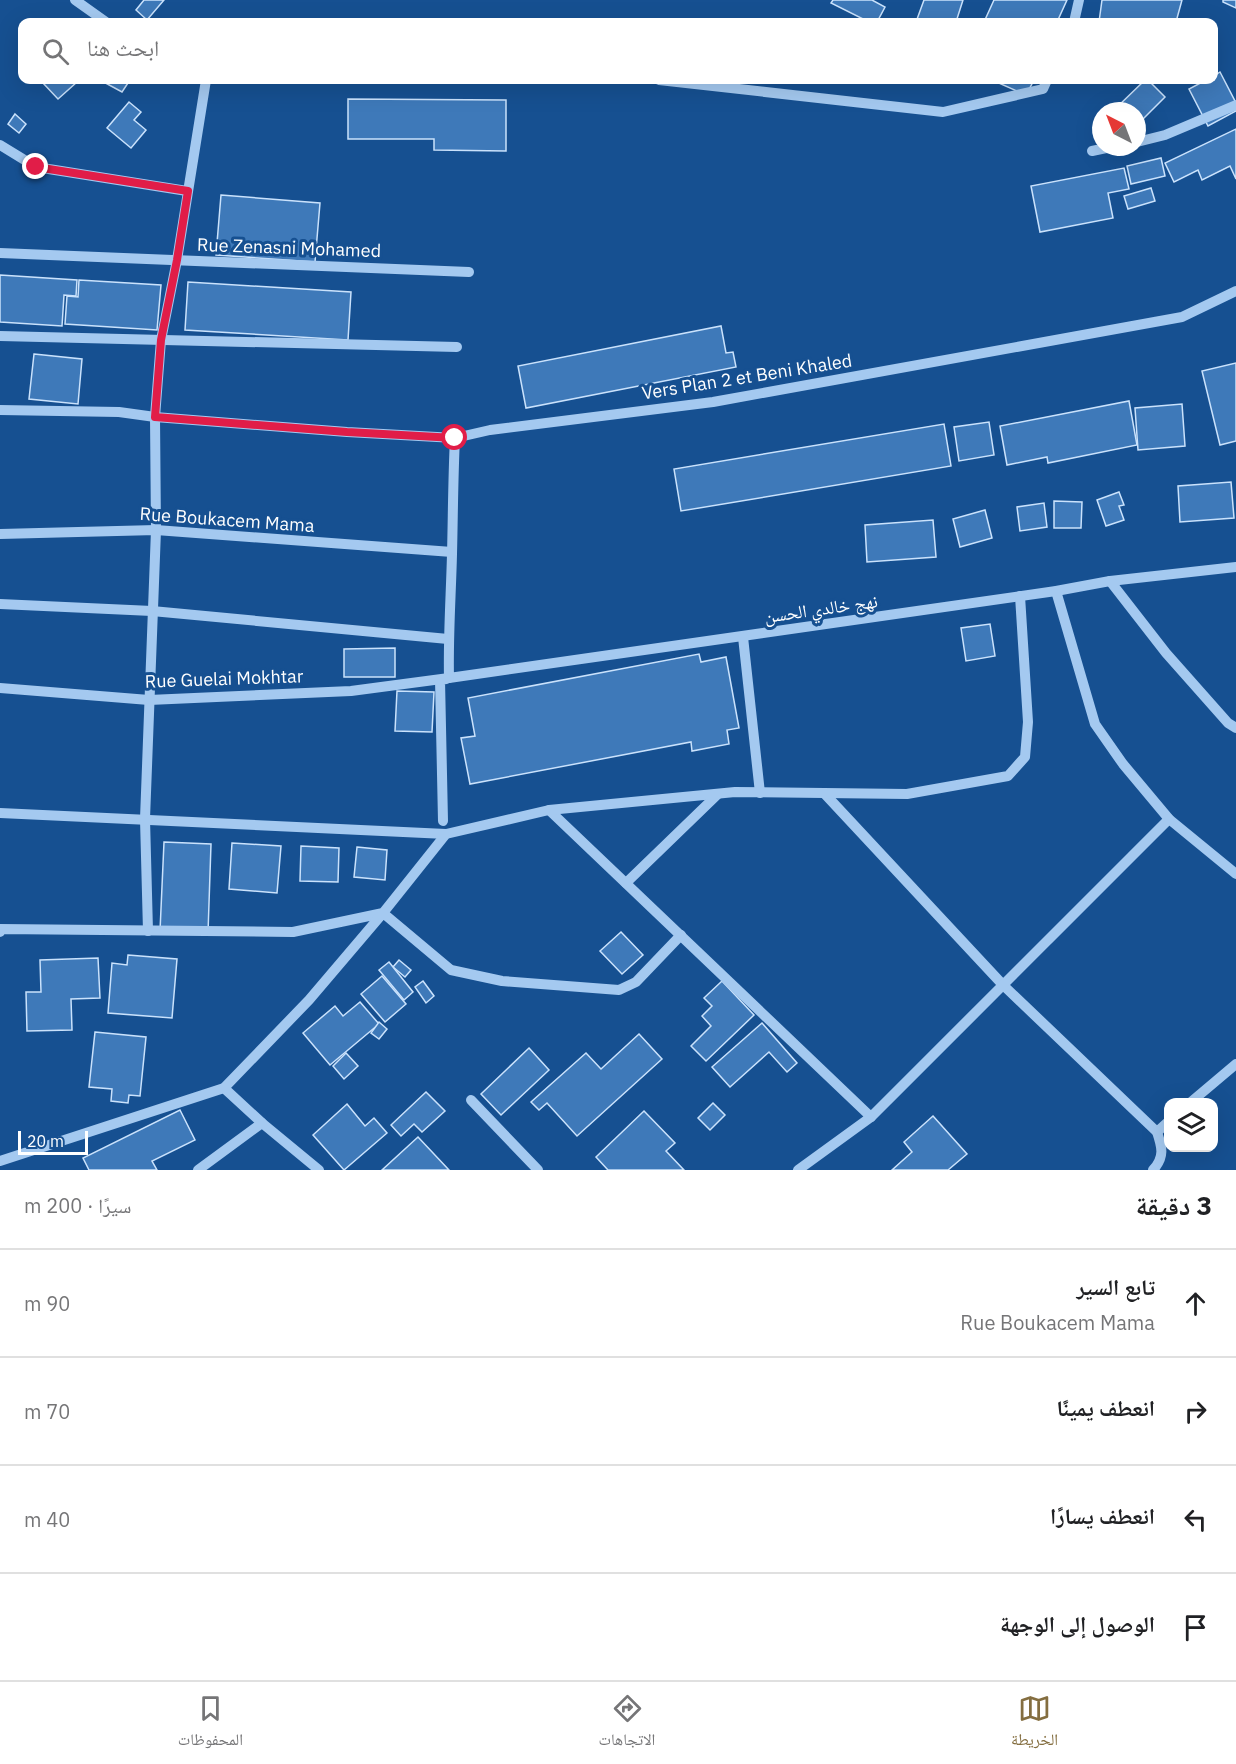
<!DOCTYPE html>
<html lang="ar">
<meta charset="utf-8">
<style>
body{margin:0;font-family:"IBM Plex Sans","Noto Naskh Arabic",sans-serif;background:#f6f6f6;color:#202124;direction:rtl}
.controls{position:absolute;right:18px;bottom:18px;display:grid;overflow:hidden;border-radius:12px;box-shadow:0 6px 24px #0002}
.controls button{width:54px;height:54px;display:grid;place-items:center;padding:0;border:0;border-bottom:2px solid #e0e0e0;background:#fff;color:#202124;font:30px sans-serif}
.compass{position:absolute;left:1092px;top:102px;width:54px;height:54px;border-radius:50%;background:#fff;box-shadow:0 6px 24px #0002;rotate:318deg}
.scale{position:absolute;left:18px;bottom:15px;width:70px;box-sizing:border-box;padding-left:6px;border:3px solid #fff;border-top:0;font-size:16px;line-height:21px;white-space:nowrap;color:#fff;-webkit-text-stroke:4px #165091;paint-order:stroke}
.stop{position:absolute;width:18px;height:18px;margin:-14px;border:4px solid #e11d48;border-radius:50%;background:#fff}
.stop.end{background:#e11d48;border-color:#fff;box-shadow:0 2px 6px #0008}
.list{margin:0;padding:0;list-style:none}
h2{display:flex;justify-content:space-between;align-items:center;height:78px;margin:0;padding:0 24px;font-size:26px}
h2 small{font-size:20px;font-weight:400;color:#757577}
.list li{display:grid;grid-template-columns:39px 1fr auto;gap:18px;align-items:center;box-sizing:border-box;height:108px;padding:0 24px;border-top:2px solid #e0e0e0}
.list b{display:block;font-size:22px;white-space:nowrap}
.list p{margin:0;font-size:20px;white-space:nowrap;color:#757577}
.list em{font-size:20px;font-style:normal;color:#757577}
.icon{flex:none;width:33px;height:33px;fill:none;stroke:currentColor;stroke-width:2;stroke-linecap:round;stroke-linejoin:round}
.map{position:relative;flex:none;width:1236px;height:1170px;overflow:hidden;direction:ltr}
.search{position:absolute;background:#fff;box-shadow:0 6px 24px #0002;left:18px;right:18px;top:18px;height:66px;display:flex;align-items:center;gap:15px;box-sizing:border-box;padding:0 21px;border-radius:12px;color:#757577;font-size:22px}
.sheet{height:510px;background:#fff}
nav{display:flex;justify-content:space-around;align-items:center;box-sizing:border-box;height:84px;border-top:2px solid #e0e0e0;background:#fff;font-size:16px;color:#757577}
nav a{display:grid;justify-items:center;gap:3px}
nav .on{color:#846e40}
.map>svg:first-child{display:block}
.building{fill:#3e79b9;stroke:#cae2fc;stroke-width:1.5}
.lines{fill:none;stroke-linecap:round;stroke-linejoin:round}
.minor{stroke:#a4c9f0;stroke-width:10}
.route{stroke:#e11d48;stroke-width:8}
.labels{text-anchor:middle;stroke-width:6;stroke-linejoin:round;paint-order:stroke}
.street-label{font-size:18px;fill:#fff;stroke:#165091}
</style>
<div class="map">
<svg width="1236" height="1170" viewBox="0 0 1236 1170">
<rect width="100%" height="100%" fill="#165091"/>
<!-- building -->
<g class="building">
<path d="M144,0H164L147,20L136,10Z"/>
<path d="M833,0H872L885,7L877,22H869L831,3Z"/>
<path d="M924,0H963L956,22H916Z"/>
<path d="M994,0H1067L1057,22H984Z"/>
<path d="M1102,0H1182L1176,22H1099Z"/>
<path d="M1223,0H1236V8L1223,2Z"/>
<path d="M1185,19L1208,22H1185Z"/>
<path d="M1220,72L1236,103V111L1208,126L1189,89L1206,80H1214V76Z"/>
<path d="M46,80H75L77,82L58,99L43,83Z"/>
<path d="M100,80H130L122,92Z"/>
<path d="M992,80H1034L1026,95Z"/>
<path d="M1145,80H1148L1165,97L1137,125V111H1113Z"/>
<path d="M348,99L506,100V151L434,150V139H348Z"/>
<path d="M129,102L141,112L134,120L146,130L131,148L107,128Z"/>
<path d="M15,114L26,124L19,133L8,124Z"/>
<path d="M1101,122V135L1095,128Z"/>
<path d="M1236,129V179L1230,166L1202,180L1198,170L1174,182L1165,163Z"/>
<path d="M1161,158L1165,176L1131,184L1127,166Z"/>
<path d="M1124,168L1129,189L1108,193L1113,218L1040,232L1031,186Z"/>
<path d="M1151,188L1155,201L1128,209L1124,196Z"/>
<path d="M221,195L320,203L315,262L216,255Z"/>
<path d="M0,275L77,280L76,296L64,295L62,326L0,322Z"/>
<path d="M79,280L161,285L157,330L65,324L67,296L78,297Z"/>
<path d="M188,282L351,292L348,340L185,330Z"/>
<path d="M721,326L726,353L733,352L736,367L526,408L518,366Z"/>
<path d="M34,354L82,359L78,404L29,399Z"/>
<path d="M1236,363V441L1220,445L1202,371Z"/>
<path d="M1129,401L1137,445L1048,463L1047,457L1007,465L1000,426Z"/>
<path d="M1182,404L1185,446L1138,450L1135,408Z"/>
<path d="M989,422L994,455L959,461L954,427Z"/>
<path d="M944,424L951,466L681,511L674,469Z"/>
<path d="M1231,482L1234,518L1180,522L1178,486Z"/>
<path d="M1119,492L1124,505L1119,506L1124,520L1106,526L1097,500Z"/>
<path d="M1054,501L1082,502L1081,528H1054Z"/>
<path d="M1044,503L1047,527L1020,531L1017,507Z"/>
<path d="M985,510L992,538L960,547L953,519Z"/>
<path d="M933,520L936,557L867,562L865,525Z"/>
<path d="M990,624L995,656L966,661L961,628Z"/>
<path d="M395,648V677H344V649Z"/>
<path d="M699,654L701,662L726,657L739,728L727,730L729,744L692,751L691,742L470,784L461,738L475,736L468,698Z"/>
<path d="M397,691L434,692L432,732L395,731Z"/>
<path d="M164,842L211,844L208,933L160,931Z"/>
<path d="M232,843L281,846L277,893L229,889Z"/>
<path d="M301,846L339,848L338,882L300,881Z"/>
<path d="M357,847L387,850L385,880L354,877Z"/>
<path d="M621,932L643,955L622,974L600,951Z"/>
<path d="M128,955L177,959L172,1018L108,1013L112,963L127,965Z"/>
<path d="M98,958L100,998L71,999L72,1030L27,1031L26,992H41L40,960Z"/>
<path d="M399,960L411,970L405,977L393,967Z"/>
<path d="M389,962L413,992L404,1000L379,970Z"/>
<path d="M382,976L406,1004L385,1022L361,994Z"/>
<path d="M423,981L434,996L426,1003L415,987Z"/>
<path d="M722,981L754,1015L706,1061L691,1046L711,1026L702,1016L712,1006L704,998Z"/>
<path d="M360,1002L379,1024L330,1065L303,1033L335,1006L343,1016Z"/>
<path d="M379,1022L387,1029L379,1039L371,1033Z"/>
<path d="M762,1023L797,1063L787,1072L769,1052L730,1087L712,1067Z"/>
<path d="M95,1032L146,1037L140,1096L129,1095L128,1103L111,1101L112,1089L89,1087Z"/>
<path d="M639,1034L662,1059L577,1136L547,1103L539,1110L531,1102L586,1053L601,1069Z"/>
<path d="M529,1048L549,1070L501,1115L481,1094Z"/>
<path d="M346,1053L358,1066L344,1079L333,1066Z"/>
<path d="M426,1092L445,1111L422,1132L414,1124L401,1136L391,1125Z"/>
<path d="M713,1103L725,1115L710,1130L698,1118Z"/>
<path d="M347,1104L365,1126L374,1118L387,1133L344,1170L313,1135Z"/>
<path d="M180,1110L195,1140L152,1161L157,1170H89L83,1158Z"/>
<path d="M644,1111L675,1143L666,1151L684,1170H608L596,1157Z"/>
<path d="M933,1116L967,1154L948,1170H892L912,1152L904,1142Z"/>
<path d="M418,1137L449,1170H382Z"/>
</g>
<g class="lines">
<!-- minor -->
<g class="minor">
<path d="M75,0L106,22"/>
<path d="M1074,22L1079,0"/>
<path d="M659,80L943,112L1043,89L1047,80"/>
<path d="M1137,142L1165,135L1236,105"/>
<path d="M0,145L36,167L187,191"/>
<path d="M1092,151L1111,147"/>
<path d="M0,253L469,272"/>
<path d="M1236,291L1182,317L713,402L490,430L455,438C453,477 453,515 452,554C451,595 448,637 449,678L1056,591L1110,581L1236,567"/>
<path d="M0,336L457,347"/>
<path d="M0,410L119,412L155,417L347,432L455,438"/>
<path d="M0,534L156,530L452,552"/>
<path d="M1110,581L1166,653L1228,723L1236,728"/>
<path d="M1056,591L1095,724L1123,764L1169,819L1236,874"/>
<path d="M0,604L152,611L448,639"/>
<path d="M743,637L760,793"/>
<path d="M0,688L149,700L351,691L449,678"/>
<path d="M824,793L1003,985L1157,1132C1162,1147 1165,1157 1153,1170"/>
<path d="M549,810L871,1117"/>
<path d="M0,813L446,834"/>
<path d="M443,821L440,680L446,679"/>
<path d="M626,883L718,794"/>
<path d="M148,931L145,819L156,530L155,417L161,340L177,260L206,80"/>
<path d="M0,932V929L293,932L383,913L446,834L549,810L735,792L907,794L1008,776L1025,757L1028,722L1020,596"/>
<path d="M224,1088L262,1123L319,1170"/>
<path d="M471,1100L538,1170"/>
<path d="M1191,1102L1236,1064"/>
<path d="M1157,1132L1168,1122"/>
<path d="M0,1161L224,1088L309,1000L383,913L451,970L502,981L619,990L636,982L681,935"/>
<path d="M198,1170L262,1123"/>
<path d="M798,1170L871,1117L1169,819"/>
</g>
</g>
<g class="lines">
<!-- route -->
<path class="route" d="M36,167L188,191L177,260L161,340L155,417L347,432L455,438"/>
</g>
<g class="labels">
<!-- street labels -->
<g class="street-label">
<text transform="translate(289 248) rotate(2)" y="6">Rue Zenasni Mohamed</text>
<text transform="translate(747 377) rotate(-9)" y="6">Vers Plan 2 et Beni Khaled</text>
<text transform="translate(227 520) rotate(4)" y="6">Rue Boukacem Mama</text>
<text transform="translate(821 609) rotate(-8)" y="6">نهج خالدي الحسن</text>
<text transform="translate(224 679) rotate(-2)" y="6">Rue Guelai Mokhtar</text>
</g>
</g>
</svg>
<div class="controls">
<button><svg class="icon" aria-label="layers" viewBox="0 0 24 24"><path d="M12 4l9 5-9 5-9-5zM3 14l9 5 9-5"/></svg></button>
</div>
<svg class="compass" viewBox="-18 -18 36 36"><path d="M0-13l5 13h-10z" fill="#e53935"/><path d="M0 13l5-13h-10z" fill="#757577"/></svg>
<div class="scale">20 m</div>
<div class="stop" style="left:455px;top:438px"></div>
<div class="stop end" style="left:36px;top:167px"></div>
<div class="search"><svg class="icon" aria-label="search" viewBox="0 0 24 24"><circle cx="10" cy="10" r="6"/><path d="M15 15l6 6"/></svg>ابحث هنا</div>
</div>
<section class="sheet">
<h2>3 دقيقة<small>سيرًا · 200 m</small></h2>
<ul class="list">
<li><svg class="icon" aria-label="ahead" viewBox="0 0 24 24"><path d="M12 20V5M6 11l6-6 6 6"/></svg><div><b>تابع السير</b><p>Rue Boukacem Mama</p></div><em>90 m</em></li>
<li><svg class="icon" aria-label="right" viewBox="0 0 24 24"><path d="M7 20v-9h11M14 6l5 5-5 5"/></svg><div><b>انعطف يمينًا</b></div><em>70 m</em></li>
<li><svg class="icon" aria-label="left" viewBox="0 0 24 24"><path d="M17 20v-9H6M10 6l-5 5 5 5"/></svg><div><b>انعطف يسارًا</b></div><em>40 m</em></li>
<li><svg class="icon" aria-label="arrive" viewBox="0 0 24 24"><path d="M6 21V4h12l-3 4 3 4H6"/></svg><div><b>الوصول إلى الوجهة</b></div></li>
</ul>
</section>
<nav>
<a class="on"><svg class="icon" aria-label="map" viewBox="0 0 24 24"><path d="M3 6l6-2 6 2 6-2v14l-6 2-6-2-6 2zM9 4v14M15 6v14"/></svg>الخريطة</a>
<a><svg class="icon" aria-label="directions" viewBox="0 0 24 24"><path d="M12 3l9 9-9 9-9-9zM9 14v-3h6M13 9l2 2-2 2"/></svg>الاتجاهات</a>
<a><svg class="icon" aria-label="saved" viewBox="0 0 24 24"><path d="M7 4h10v16l-5-4-5 4z"/></svg>المحفوظات</a>
</nav>
